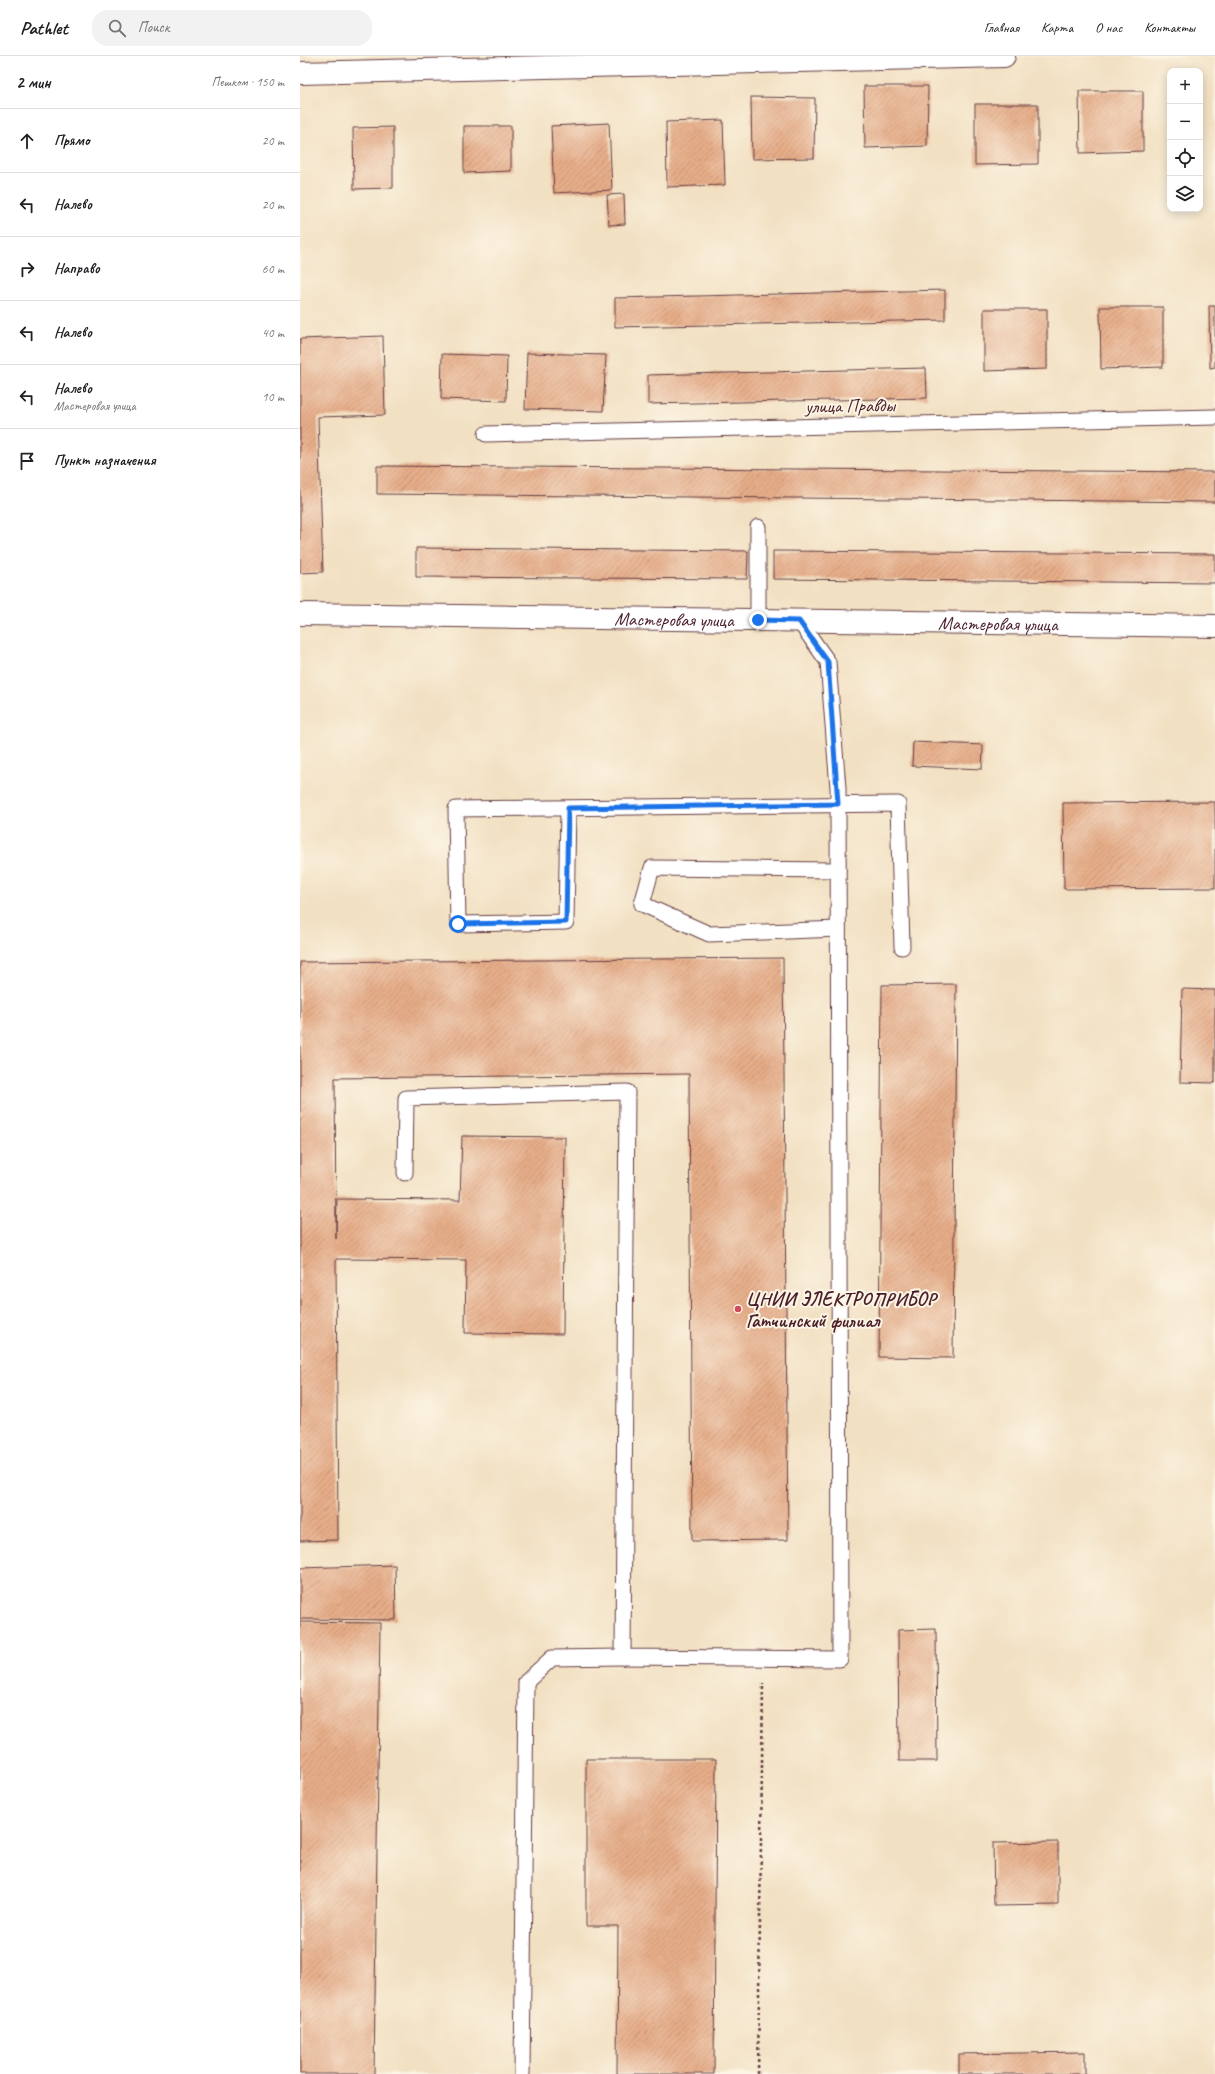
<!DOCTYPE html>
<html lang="ru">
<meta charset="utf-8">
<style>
body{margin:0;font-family:Caveat,sans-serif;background:#f2f2f2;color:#202124}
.controls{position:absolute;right:12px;top:12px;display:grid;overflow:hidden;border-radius:8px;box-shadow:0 2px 10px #0003}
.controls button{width:36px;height:36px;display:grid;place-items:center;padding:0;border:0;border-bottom:1px solid #e0e0e0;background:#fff;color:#202124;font:20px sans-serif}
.stop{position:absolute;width:12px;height:12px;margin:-9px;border:3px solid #1a73e8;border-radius:50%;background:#fff}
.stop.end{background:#1a73e8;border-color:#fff;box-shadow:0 1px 4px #0008}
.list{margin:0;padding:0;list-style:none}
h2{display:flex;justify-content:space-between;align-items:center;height:52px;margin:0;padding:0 16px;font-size:17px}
h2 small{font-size:13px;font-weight:400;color:#757577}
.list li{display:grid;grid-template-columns:26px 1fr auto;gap:12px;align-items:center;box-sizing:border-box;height:64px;padding:0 16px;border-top:1px solid #e0e0e0}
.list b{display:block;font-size:15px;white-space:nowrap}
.list p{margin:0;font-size:13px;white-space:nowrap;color:#757577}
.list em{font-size:13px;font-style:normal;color:#757577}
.icon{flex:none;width:22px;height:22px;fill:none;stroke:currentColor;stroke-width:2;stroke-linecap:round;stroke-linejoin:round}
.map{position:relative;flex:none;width:915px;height:2018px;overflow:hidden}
header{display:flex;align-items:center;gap:24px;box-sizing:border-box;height:56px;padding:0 20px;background:#fff;border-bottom:1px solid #e0e0e0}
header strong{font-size:19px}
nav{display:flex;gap:22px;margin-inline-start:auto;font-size:14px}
.search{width:280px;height:36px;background:#f2f2f2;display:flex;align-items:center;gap:10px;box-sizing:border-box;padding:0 14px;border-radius:16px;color:#757577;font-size:15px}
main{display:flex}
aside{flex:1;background:#fff}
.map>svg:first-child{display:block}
.building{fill:url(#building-hatch)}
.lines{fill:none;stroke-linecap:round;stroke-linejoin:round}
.service-casing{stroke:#633c42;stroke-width:17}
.minor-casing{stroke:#633c42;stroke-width:24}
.path{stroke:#633c42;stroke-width:2.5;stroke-dasharray:3 3;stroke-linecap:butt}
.service{stroke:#fff;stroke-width:15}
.minor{stroke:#fff;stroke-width:22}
.route{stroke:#1a73e8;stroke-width:5}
.poi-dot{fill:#d1495b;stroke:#fcf5e5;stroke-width:1.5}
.labels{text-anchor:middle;stroke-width:4;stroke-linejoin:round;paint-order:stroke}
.street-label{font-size:19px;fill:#4a1f2b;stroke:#fcf5e5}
.poi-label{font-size:19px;font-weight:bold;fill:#4a1f2b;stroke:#fcf5e5;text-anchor:start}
</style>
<header>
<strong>Pathlet</strong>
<div class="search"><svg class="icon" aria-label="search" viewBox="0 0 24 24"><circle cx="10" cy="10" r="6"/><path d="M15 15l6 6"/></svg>Поиск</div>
<nav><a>Главная</a><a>Карта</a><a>О нас</a><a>Контакты</a></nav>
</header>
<main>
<aside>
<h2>2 мин<small>Пешком · 150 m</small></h2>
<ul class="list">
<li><svg class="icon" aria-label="ahead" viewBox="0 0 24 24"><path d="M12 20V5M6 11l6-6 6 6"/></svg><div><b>Прямо</b></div><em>20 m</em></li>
<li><svg class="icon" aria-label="left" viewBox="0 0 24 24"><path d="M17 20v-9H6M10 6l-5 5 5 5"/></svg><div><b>Налево</b></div><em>20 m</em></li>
<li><svg class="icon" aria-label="right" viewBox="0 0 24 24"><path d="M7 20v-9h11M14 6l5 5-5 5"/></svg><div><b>Направо</b></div><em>60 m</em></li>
<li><svg class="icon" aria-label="left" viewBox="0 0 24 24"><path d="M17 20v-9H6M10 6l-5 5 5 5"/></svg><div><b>Налево</b></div><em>40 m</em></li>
<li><svg class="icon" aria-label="left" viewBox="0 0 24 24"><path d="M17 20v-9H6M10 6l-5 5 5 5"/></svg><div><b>Налево</b><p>Мастеровая улица</p></div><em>10 m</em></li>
<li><svg class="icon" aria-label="arrive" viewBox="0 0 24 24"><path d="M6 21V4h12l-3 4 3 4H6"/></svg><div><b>Пункт назначения</b></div></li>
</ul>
</aside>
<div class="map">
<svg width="915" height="2018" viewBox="0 0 915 2018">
<defs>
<pattern id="building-hatch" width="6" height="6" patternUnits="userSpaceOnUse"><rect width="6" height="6" fill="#e7ad89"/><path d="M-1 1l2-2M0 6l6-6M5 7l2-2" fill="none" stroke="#bd8c70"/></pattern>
</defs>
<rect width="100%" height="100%" fill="#fcf5e5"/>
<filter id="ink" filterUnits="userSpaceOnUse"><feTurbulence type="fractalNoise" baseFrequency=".025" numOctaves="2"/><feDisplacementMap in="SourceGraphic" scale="8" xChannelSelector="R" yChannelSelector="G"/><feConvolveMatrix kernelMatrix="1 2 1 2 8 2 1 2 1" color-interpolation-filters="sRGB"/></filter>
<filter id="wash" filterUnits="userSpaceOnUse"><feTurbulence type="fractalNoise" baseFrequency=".012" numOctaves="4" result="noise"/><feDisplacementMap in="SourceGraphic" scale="16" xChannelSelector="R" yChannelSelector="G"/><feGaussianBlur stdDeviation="0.9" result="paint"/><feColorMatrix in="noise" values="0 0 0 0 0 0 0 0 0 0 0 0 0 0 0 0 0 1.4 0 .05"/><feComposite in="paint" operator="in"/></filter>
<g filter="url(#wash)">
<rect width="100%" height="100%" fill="#f2e0c2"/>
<g id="blocks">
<!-- building -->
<g class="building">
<path d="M564,30H628L627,90L565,92Z"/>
<path d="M779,35H843V95L780,97Z"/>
<path d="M451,41L515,42L514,102L452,103Z"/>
<path d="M675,48H738V108L675,109Z"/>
<path d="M423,64L425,129L367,131L366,66Z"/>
<path d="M309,67L312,134L254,137L251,70Z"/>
<path d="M164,70H211V115L164,117Z"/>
<path d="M93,71V132L54,133L53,72Z"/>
<path d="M324,138L325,168L309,169L307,139Z"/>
<path d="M645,234V264L315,271V242Z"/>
<path d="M909,250H915V311L910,312Z"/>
<path d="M800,251H863V311L801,313Z"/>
<path d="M684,253H747V313L684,315Z"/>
<path d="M83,280L85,359L18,361L23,516L0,517V283Z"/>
<path d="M227,297L306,299L303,355L225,353Z"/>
<path d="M142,298L207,300L206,345L141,343Z"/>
<path d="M626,312L627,342L348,348V319Z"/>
<path d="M77,410L915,416V446L77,438Z"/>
<path d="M116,492L448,495L447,523L116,521Z"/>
<path d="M473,495L915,498V527L473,523Z"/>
<path d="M613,686L683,689L682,713L612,710Z"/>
<path d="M915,746V832L764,833L763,747Z"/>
<path d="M483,902L488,1484L392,1485L389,1018L35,1022L36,1183L37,1143L160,1144L162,1080L265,1081L263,1278L165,1277L166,1204L36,1203L38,1484L0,1485V906Z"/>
<path d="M656,928L653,1302L579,1301L582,929Z"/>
<path d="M882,933L915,934V1027L880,1026Z"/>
<path d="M95,1509L96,1564L0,1563V1512Z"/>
<path d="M0,1566L80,1567L74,2018H0Z"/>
<path d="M636,1573L637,1705H599L598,1574Z"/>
<path d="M286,1703H416L414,2018H317L318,1870H286Z"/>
<path d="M758,1786V1849L694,1850L693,1787Z"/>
<path d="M785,1996V2018H659V1998Z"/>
</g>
</g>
</g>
<g filter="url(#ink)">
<use href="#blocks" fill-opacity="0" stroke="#633c42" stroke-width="1"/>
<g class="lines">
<!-- service casing -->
<g class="service-casing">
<g id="service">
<path d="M186,378L915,361"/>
<path d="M458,471V564"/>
<path d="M268,752L266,866L158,868L156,753L598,748L602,891"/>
<path d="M538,814L352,812L342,848L409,878L538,873"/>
<path d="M105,1117L106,1042L327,1036L323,1601L540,1603L538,732L528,606L499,565"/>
<path d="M222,2018L226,1626L252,1602L323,1601"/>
</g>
</g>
<!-- minor casing -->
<g class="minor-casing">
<g id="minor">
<path d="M0,17L704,0"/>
<path id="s1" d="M0,558L915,570"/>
</g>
</g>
<!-- path -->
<path class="path" d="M458,2018L463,1627"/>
<!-- service -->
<use href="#service" class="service"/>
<!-- minor -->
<use href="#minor" class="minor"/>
</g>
</g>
<g class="lines" filter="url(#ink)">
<!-- route -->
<path class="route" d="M158,868L266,866L268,752L538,748L528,606L499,565L458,564"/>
</g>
<!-- markers -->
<circle class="poi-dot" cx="438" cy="1253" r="4"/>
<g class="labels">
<!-- street labels -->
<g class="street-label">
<text transform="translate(550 349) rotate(-1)" y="7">улица Правды</text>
<text dy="7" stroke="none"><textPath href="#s1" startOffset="374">Мастеровая улица</textPath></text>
<text dy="7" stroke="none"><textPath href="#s1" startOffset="698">Мастеровая улица</textPath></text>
</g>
<!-- poi labels -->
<g class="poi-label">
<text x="446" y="1249">ЦНИИ ЭЛЕКТРОПРИБОР<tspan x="446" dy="22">Гатчинский филиал</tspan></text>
</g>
</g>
</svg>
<div class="controls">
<button>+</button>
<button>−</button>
<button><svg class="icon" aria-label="locate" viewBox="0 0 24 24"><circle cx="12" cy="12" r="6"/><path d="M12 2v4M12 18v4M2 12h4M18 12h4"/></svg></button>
<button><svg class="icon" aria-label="layers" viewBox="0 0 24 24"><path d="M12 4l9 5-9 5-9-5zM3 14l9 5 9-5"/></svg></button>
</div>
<div class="stop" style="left:158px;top:868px"></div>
<div class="stop end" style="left:458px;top:564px"></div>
</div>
</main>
